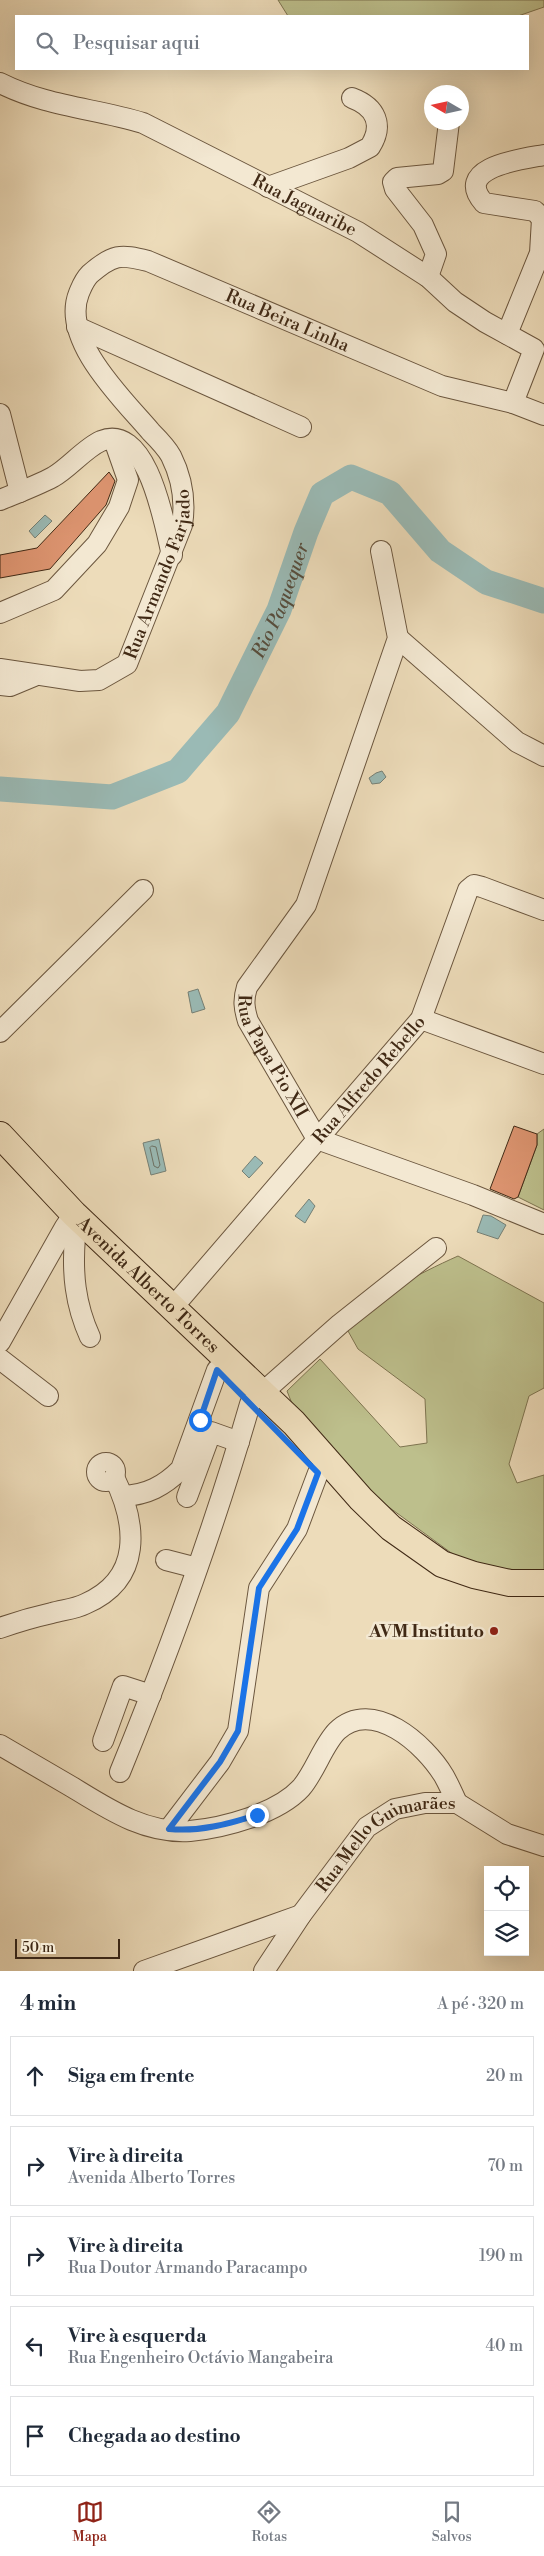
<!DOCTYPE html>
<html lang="pt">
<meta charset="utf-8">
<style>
body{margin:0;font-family:"Libre Bodoni",serif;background:#f2f2f3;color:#1f2937}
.controls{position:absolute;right:15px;bottom:15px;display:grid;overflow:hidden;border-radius:0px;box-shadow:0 5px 20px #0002}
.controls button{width:45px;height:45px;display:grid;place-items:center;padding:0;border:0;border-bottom:1px solid #e0e1e3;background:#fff;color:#1f2937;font:25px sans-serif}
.compass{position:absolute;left:424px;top:85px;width:45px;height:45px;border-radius:50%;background:#fff;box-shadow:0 5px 20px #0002;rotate:279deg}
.scale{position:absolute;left:15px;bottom:12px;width:105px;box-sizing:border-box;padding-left:5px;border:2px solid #402915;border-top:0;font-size:14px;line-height:18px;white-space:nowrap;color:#402915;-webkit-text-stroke:4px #f3e8d2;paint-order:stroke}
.stop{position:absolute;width:15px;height:15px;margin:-11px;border:4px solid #1a73e8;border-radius:50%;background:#fff}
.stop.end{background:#1a73e8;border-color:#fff;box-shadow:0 1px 5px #0008}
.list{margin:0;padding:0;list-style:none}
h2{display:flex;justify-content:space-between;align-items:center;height:65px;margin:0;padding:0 20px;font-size:21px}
h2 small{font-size:16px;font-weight:400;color:#747a83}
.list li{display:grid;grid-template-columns:32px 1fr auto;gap:15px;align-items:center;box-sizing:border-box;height:80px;margin:0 10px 10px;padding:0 10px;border:1px solid #e0e1e3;border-radius:0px}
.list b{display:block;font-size:19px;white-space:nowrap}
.list p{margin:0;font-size:16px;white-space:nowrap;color:#747a83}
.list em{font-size:16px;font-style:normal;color:#747a83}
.icon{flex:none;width:28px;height:28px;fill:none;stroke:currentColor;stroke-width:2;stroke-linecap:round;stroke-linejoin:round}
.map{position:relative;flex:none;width:544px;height:1971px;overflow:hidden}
.search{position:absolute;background:#fff;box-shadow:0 5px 20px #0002;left:15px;right:15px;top:15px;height:55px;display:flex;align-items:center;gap:12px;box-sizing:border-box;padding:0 18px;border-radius:0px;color:#747a83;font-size:19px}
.sheet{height:515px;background:#fff}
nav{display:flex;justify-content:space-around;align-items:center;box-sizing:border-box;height:70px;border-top:1px solid #e0e1e3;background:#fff;font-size:14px;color:#747a83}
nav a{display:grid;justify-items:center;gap:2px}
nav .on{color:#8f2418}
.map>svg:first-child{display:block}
.green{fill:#bdbf8c;stroke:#7e7450}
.water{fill:#9abab5;stroke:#768075}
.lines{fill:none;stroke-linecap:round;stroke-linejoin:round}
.shore{stroke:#6d7265;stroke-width:1}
.river{stroke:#9abab5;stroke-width:25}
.building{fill:#de9571;stroke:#402915}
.minor-casing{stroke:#6b563e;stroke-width:22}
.major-casing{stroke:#402915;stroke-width:28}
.minor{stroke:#f3e8d2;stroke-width:20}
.major{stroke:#eddcba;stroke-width:26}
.route{stroke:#1a73e8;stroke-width:6}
.poi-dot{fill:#8f2418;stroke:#f3e8d2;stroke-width:2}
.labels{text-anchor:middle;stroke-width:5;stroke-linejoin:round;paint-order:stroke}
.street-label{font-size:18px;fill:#402915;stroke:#f3e8d2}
.poi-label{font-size:18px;font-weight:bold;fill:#402915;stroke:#f3e8d2;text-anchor:end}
.water-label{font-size:19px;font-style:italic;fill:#564d3d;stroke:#f3e8d2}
</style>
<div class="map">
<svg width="544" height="1971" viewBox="0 0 544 1971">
<rect width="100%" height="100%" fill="#eddcba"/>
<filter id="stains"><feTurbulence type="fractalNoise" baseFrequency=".004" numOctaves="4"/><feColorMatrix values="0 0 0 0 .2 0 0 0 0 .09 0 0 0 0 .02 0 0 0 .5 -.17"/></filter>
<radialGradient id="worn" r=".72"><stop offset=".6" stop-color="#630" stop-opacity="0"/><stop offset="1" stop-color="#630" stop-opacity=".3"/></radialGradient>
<!-- green -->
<g class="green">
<path d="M278,0H544V7L518,16H288Z"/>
<path d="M544,1129V1210L518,1197L537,1145V1134Z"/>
<path d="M458,1256L544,1303V1388L529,1396L509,1464L517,1483L544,1475V1572L469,1566L371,1494L299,1421L287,1391L320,1359L400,1447L427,1443L425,1399L358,1349L348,1331C376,1295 416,1275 458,1256Z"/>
</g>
<!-- water -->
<g class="water">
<path d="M45,515L52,521L35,538L29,531Z"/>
<path d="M382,771L386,777L380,783L372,784L369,778L376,773Z"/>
<path d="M198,989L205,1009L192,1013L188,992Z"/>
<path d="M159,1139L166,1171L151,1175L143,1143Z"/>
<path d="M255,1156L263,1163L249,1178L242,1171Z"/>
<path d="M309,1199L315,1206L305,1223L295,1216Z"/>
<path d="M483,1215L491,1216L506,1225L498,1239L477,1232Z"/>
</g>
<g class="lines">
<!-- shore -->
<path class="shore" d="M152,1146L156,1147L160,1165L158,1168L154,1166L150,1148Z"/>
<!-- river -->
<path class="river" id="s1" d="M0,789L112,797L178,771L228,713L279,610L306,532L322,494L351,477L390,493L440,551L486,582L544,601"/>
</g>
<!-- building -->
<g class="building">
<path d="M109,472L115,481L106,505L50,569L0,578V555L37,548Z"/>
<path d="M514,1126L537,1134V1145L518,1197L514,1199L490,1189Z"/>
</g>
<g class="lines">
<!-- minor casing -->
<g class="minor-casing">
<g id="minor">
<path id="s2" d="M0,83C48,107 94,108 143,123L358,232L428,277L455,302L485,322L534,349L513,403"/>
<path d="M268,187L349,158L370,147C384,125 376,107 352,98"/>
<path d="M428,277L436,254L423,225L395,189L393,182L397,178L438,174L443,171L449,122"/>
<path d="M77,327L301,427"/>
<path d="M507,334L540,253L542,219L535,211L484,203C452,167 523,159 544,155"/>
<path d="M0,414L20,492"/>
<path d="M0,500C17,493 36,486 53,477C69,468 85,448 101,441C148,422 165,527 172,555"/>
<path id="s3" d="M381,551L398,638L306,905L247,987C243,1000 244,1008 248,1021L317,1139L473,1195L544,1224"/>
<path d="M0,613L54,590L97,544L119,507L128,480L114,440"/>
<path d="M398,638L517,742L544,756"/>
<path id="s4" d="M0,669L80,681L99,680L127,664L182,525C186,500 182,478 171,456C166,447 158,439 151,432C124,400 60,340 79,293C82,286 84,280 90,274C113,254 120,254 148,261L442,386L513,403L544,415"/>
<path d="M0,685L10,686L34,676"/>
<path d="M421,1019L544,1064"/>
<path d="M0,1032L143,890"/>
<path d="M75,1237C72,1273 75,1304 90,1337"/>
<path id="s5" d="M173,1307L421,1019L468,890L474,885L482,887L544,910"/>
<path d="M0,1342L65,1227L74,1214"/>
<path d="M0,1359L48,1396"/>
<path d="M262,1393L340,1324L436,1248"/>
<circle cx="106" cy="1472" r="9"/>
<path d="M123,1496C147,1495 164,1486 181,1469L217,1370"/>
<path d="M187,1497L211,1432L239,1442"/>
<path d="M166,1560L197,1568"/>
<path d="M0,1628C17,1622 34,1617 52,1613C62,1610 75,1609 85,1604C143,1579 137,1524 114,1477"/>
<path d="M103,1741L123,1686L151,1695"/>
<path d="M0,1745C24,1759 48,1773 72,1787C108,1809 145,1834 190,1831C223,1828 277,1814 301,1788C315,1772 323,1745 337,1731C372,1697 425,1744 444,1776C449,1785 453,1794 457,1803"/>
<path d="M120,1772C169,1652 214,1529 250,1404"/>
<path d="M169,1829L220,1762L238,1731L259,1588L297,1529L318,1473"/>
<path d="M144,1971L301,1915"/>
<path id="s6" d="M264,1971L301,1915L367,1827L395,1809L425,1803H457L507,1834L544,1846"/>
</g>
</g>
<!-- major casing -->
<g class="major-casing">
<g id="major">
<path id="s7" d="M0,1135L74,1214L294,1423L361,1499L391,1528L442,1564L474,1575L510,1583H544"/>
</g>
</g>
<!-- minor -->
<use href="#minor" class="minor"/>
<!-- major -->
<use href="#major" class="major"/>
</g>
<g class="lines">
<!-- route -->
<path class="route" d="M200,1420L217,1370L318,1473L297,1529L259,1588L238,1731L220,1762L169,1829C200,1832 227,1824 257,1815"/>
</g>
<!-- markers -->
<circle class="poi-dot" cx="494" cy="1631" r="5"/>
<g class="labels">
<!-- street labels -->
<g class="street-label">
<text dy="6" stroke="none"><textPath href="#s2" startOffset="330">Rua Jaguaribe</textPath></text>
<text dy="6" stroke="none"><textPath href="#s4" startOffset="785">Rua Beira Linha</textPath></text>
<text dy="6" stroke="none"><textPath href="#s4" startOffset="228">Rua Armando Farjado</textPath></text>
<text dy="6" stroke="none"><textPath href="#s3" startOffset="548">Rua Papa Pio XII</textPath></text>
<text dy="6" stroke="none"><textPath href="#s5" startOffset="300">Rua Alfredo Rebello</textPath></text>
<text dy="6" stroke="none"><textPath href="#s7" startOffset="211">Avenida Alberto Torres</textPath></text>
<text dy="6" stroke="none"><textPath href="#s6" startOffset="185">Rua Mello Guimarães</textPath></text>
</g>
<!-- poi labels -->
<g class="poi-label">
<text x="484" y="1637">AVM Instituto</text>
</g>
<!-- water labels -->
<g class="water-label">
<text dy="7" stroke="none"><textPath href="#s1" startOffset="384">Rio Paquequer</textPath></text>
</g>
</g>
<rect width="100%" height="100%" filter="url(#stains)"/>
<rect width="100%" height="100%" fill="url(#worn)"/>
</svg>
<div class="controls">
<button><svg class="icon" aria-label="locate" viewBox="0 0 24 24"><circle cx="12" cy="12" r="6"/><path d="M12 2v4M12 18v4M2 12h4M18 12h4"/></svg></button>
<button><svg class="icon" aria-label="layers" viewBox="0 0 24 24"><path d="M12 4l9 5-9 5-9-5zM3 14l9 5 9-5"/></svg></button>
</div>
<svg class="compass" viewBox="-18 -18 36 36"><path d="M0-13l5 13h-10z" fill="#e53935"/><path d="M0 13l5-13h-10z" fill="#747a83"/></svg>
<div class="scale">50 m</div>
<div class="stop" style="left:200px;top:1420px"></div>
<div class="stop end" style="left:257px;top:1815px"></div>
<div class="search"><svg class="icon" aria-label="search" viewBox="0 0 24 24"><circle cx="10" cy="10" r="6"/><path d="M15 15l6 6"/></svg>Pesquisar aqui</div>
</div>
<section class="sheet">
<h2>4 min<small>A pé · 320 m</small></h2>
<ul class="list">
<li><svg class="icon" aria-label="ahead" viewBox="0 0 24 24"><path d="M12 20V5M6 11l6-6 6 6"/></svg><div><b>Siga em frente</b></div><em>20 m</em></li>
<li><svg class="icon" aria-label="right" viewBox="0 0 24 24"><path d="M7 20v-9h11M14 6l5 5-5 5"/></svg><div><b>Vire à direita</b><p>Avenida Alberto Torres</p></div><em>70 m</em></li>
<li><svg class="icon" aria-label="right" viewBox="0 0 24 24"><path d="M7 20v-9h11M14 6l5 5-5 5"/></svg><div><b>Vire à direita</b><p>Rua Doutor Armando Paracampo</p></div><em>190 m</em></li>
<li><svg class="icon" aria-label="left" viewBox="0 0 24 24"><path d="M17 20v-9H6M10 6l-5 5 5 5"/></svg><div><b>Vire à esquerda</b><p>Rua Engenheiro Octávio Mangabeira</p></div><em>40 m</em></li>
<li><svg class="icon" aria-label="arrive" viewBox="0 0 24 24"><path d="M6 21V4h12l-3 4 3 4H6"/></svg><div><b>Chegada ao destino</b></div></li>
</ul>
</section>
<nav>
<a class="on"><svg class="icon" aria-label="map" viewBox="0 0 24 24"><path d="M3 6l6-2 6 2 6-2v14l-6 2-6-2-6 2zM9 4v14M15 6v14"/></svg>Mapa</a>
<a><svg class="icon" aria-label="directions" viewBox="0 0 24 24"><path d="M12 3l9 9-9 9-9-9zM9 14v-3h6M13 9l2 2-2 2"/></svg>Rotas</a>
<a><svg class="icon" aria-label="saved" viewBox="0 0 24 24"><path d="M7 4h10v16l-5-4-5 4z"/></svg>Salvos</a>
</nav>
